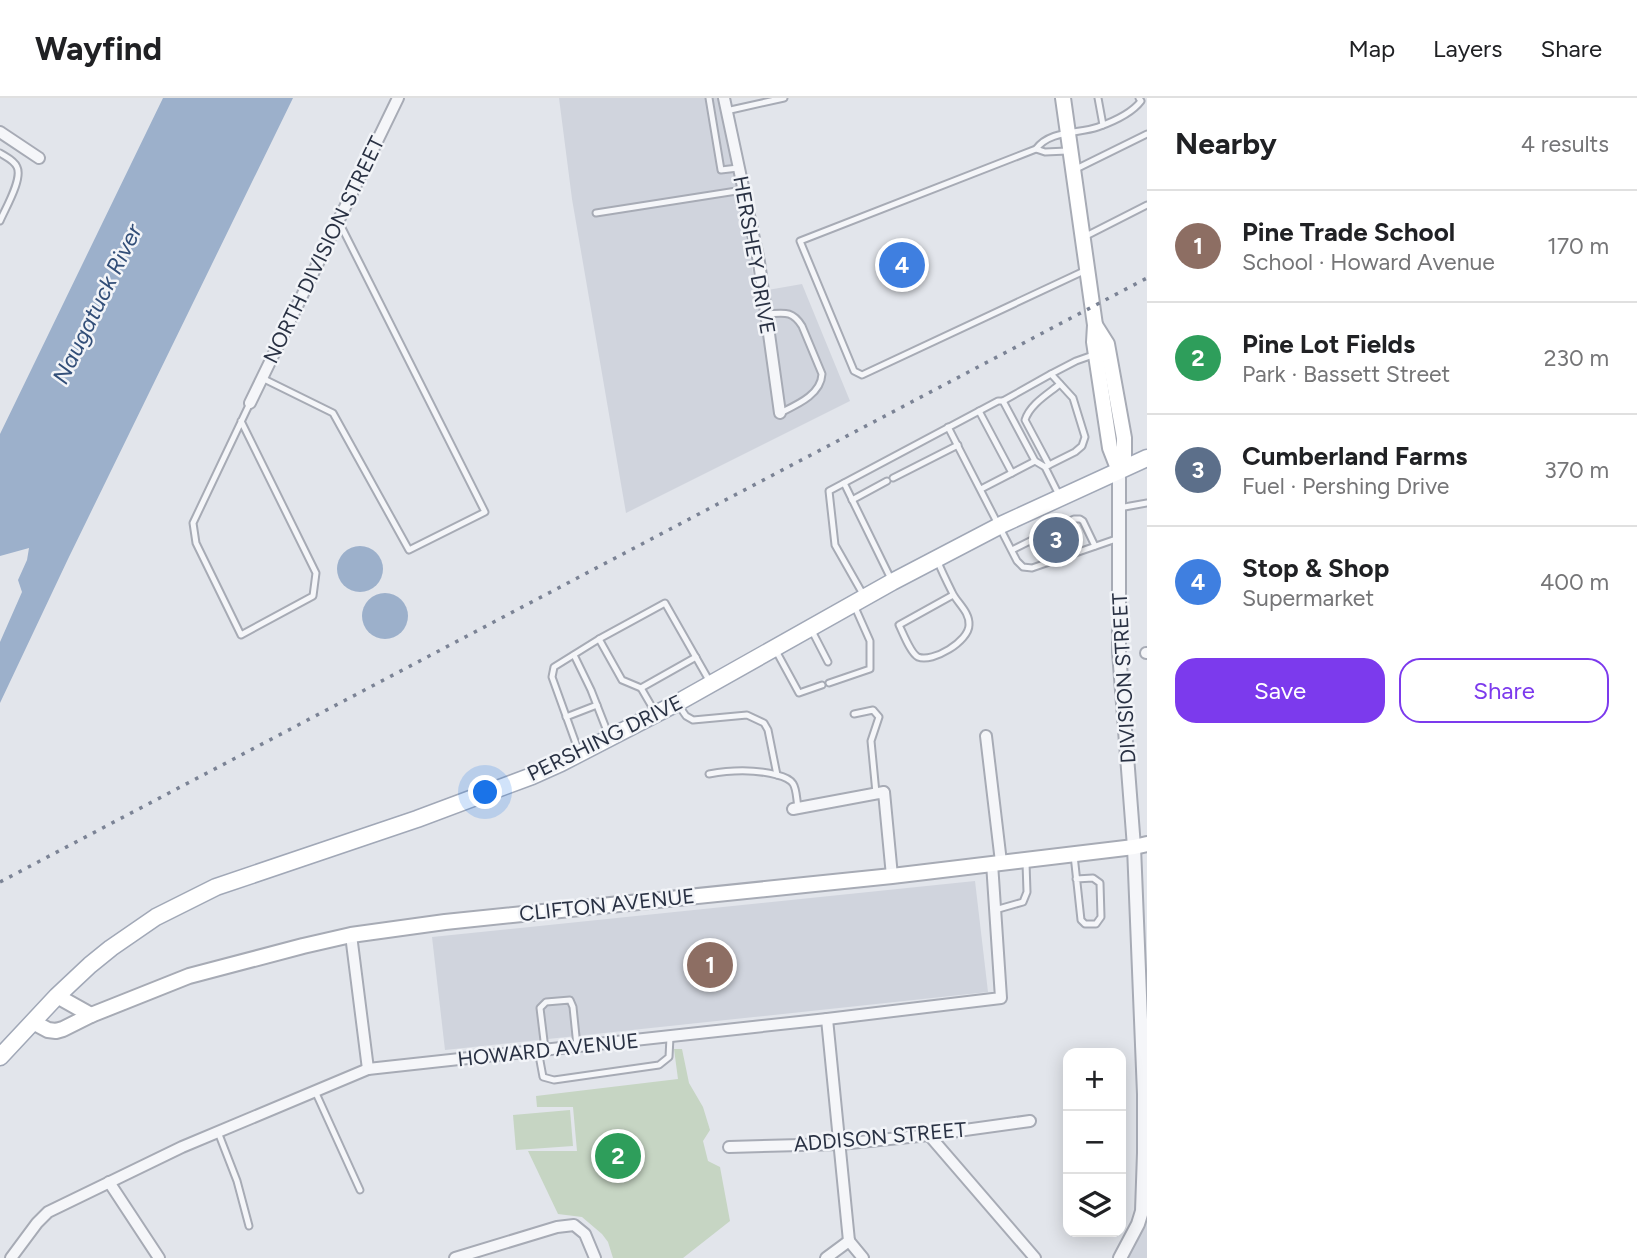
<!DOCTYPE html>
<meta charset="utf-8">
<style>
body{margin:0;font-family:Figtree,sans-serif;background:#f2f2f2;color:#202124}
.controls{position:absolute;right:21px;bottom:21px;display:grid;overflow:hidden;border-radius:14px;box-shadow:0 4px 18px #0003}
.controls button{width:63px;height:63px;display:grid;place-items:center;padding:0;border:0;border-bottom:2px solid #e0e0e0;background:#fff;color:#202124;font:35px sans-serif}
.you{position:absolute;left:486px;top:695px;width:24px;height:24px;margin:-18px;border:5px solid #fff;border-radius:50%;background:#1a73e8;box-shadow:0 0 0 10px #1a73e833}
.badge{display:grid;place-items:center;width:46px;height:46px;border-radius:50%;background:#7c3aed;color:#fff;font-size:23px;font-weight:700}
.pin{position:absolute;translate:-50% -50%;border:4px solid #fff;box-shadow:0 2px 7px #0006}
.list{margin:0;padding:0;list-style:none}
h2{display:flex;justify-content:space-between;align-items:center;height:91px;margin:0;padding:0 28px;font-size:30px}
h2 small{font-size:23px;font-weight:400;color:#757577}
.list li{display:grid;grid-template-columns:46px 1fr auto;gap:21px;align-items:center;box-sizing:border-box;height:112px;padding:0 28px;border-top:2px solid #e0e0e0}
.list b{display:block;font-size:26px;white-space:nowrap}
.list p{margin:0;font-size:23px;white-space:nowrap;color:#757577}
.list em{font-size:23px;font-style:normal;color:#757577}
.actions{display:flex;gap:14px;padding:21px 28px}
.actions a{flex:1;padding:16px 0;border:2px solid #7c3aed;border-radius:21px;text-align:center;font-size:24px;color:#7c3aed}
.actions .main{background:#7c3aed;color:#fff}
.icon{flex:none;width:38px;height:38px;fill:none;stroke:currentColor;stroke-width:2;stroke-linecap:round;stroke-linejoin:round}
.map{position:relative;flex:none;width:1147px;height:1160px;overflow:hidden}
header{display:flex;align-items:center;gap:42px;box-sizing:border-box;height:98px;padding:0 35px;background:#fff;border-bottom:2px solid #e0e0e0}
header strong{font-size:33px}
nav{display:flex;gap:38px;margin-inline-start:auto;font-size:24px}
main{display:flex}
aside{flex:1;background:#fff}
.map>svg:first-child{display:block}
.built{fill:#d0d4dd}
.green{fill:#c6d5c3}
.water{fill:#9cb0cb}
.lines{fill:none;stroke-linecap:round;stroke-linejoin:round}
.service-casing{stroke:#a7abb5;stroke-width:9}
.minor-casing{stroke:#a7abb5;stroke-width:14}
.tertiary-casing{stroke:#a7abb5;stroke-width:16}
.secondary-casing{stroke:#a7abb5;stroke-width:18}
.primary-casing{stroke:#a1a8b7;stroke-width:19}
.service{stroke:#f5f6f9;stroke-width:5}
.minor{stroke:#f5f6f9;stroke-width:10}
.tertiary{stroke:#f5f6f9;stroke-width:12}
.secondary{stroke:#fff;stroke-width:14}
.primary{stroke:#fff;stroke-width:16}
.rail{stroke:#7b8395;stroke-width:3.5;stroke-dasharray:3.5 7;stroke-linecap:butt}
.labels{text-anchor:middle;stroke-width:5;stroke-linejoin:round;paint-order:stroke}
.street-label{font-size:21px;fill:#293143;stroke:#f2f4f8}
.water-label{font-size:23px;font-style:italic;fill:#324e78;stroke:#f2f4f8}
</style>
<header>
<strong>Wayfind</strong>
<nav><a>Map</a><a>Layers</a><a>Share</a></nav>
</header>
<main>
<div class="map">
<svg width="1147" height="1160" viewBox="0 0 1147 1160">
<rect width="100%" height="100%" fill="#e2e5eb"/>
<!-- built -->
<g class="built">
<path d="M559,0H720L736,73L756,194L802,186L850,303L626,415L572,101Z"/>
<path d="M975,783L988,894L445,952L432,839Z"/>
<path d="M1147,1117V1160H1124Z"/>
</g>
<!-- green -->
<g class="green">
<path d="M674,951H682L689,985L703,1009L710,1032L703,1043L708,1063L720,1069L730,1123L683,1160H613L608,1144L602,1136L582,1119L558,1116L528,1053H577L573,1009H537L536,998L678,981Z"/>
<path d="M570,1012L573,1048L516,1052L513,1017Z"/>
</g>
<!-- water -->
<g class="water">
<path d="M163,0H293L68,461L0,605V544L22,494L18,482L27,462L29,450L0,458V336Z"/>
<circle cx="360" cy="471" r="23"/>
<circle cx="385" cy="518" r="23"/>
</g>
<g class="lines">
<!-- service casing -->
<g class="service-casing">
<g id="service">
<path d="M709,0L721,72L738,70"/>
<path d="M1098,0L1103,27"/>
<path d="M726,13L784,0"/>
<path d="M1036,51L1045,54L1067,53"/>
<path d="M0,55C6,59 14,62 17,69C23,81 5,111 0,123"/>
<path d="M1076,71L1147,36"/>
<path d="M596,115L743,92"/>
<path d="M1086,138L1147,107"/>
<path d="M1084,173L862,277L854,273L800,143L1036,51C1050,32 1078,36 1098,29C1112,24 1132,15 1141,3L1139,0"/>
<path d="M767,216C784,215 792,212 802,228L822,276C821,297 796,307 780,315"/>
<path d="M1051,276L1076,263L1093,257"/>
<path d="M262,280L333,315L409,452L485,414L339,124"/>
<path d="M1003,303L1051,276L1073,300L1085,339L1082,348L1075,354L1045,369"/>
<path d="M979,313L1012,375"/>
<path d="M241,323L316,475L313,498L241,537L196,445L193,425L250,305"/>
<path d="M948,329L1017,463L1023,469L1032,470L1119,440"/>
<path d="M1049,367L1025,322C1030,306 1048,296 1060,286"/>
<path d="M893,380L958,347"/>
<path d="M844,385L892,483"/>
<path d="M981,391L1035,363"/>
<path d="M852,402L887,383"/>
<path d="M1119,410L1147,405"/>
<path d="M1012,452L1074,421H1080L1083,423L1095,448"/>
<path d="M938,464C942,474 947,484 952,494C957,505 970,514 969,527C969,543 933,565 918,559C911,556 903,535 899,527L953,497"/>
<path d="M864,498L835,447L829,393L998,303H1003L1035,363L1045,369L1059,397"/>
<path d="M811,531L828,564"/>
<path d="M599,541L622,582L641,590L696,559"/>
<path d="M775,551L799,595L822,587"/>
<path d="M574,557L591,592L609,638"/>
<path d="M829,585L870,571V543L854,507"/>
<path d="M641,590L655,614"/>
<path d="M679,608L686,618L693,622L747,617L764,625L768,632L777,677C798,682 795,690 798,710"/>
<path d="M854,616L873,612L879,619L871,643L876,695"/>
<path d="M566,619L597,607"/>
<path d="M579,654L552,579L554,569L599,541L665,505L710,584"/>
<path d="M709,676C731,672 754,671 777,677"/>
<path d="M1074,757L1081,822L1085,826H1096L1101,819L1100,785L1093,780L1076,781"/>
<path d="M995,812L1023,804L1027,794L1026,765"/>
<path d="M545,951L540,910L546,904L570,902L573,909L577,948"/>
<path d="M538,952L543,979L554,982L659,967L669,959L670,939"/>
<path d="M315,993L360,1092"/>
<path d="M218,1034L237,1083L249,1128"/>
</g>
</g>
<!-- minor casing -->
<g class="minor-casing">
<g id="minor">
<path d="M724,0L759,164L780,315"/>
<path d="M0,34L39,60"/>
<path d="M250,305L398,0"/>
<path d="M1146,555H1147"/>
<path d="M986,638L1001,764"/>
<path d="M793,711L884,694L892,778"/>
<path d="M351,837L368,971"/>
<path d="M827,921L849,1143"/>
<path d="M929,1037L1035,1160"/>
<path d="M729,1049L840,1046L929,1037L1030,1023"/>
<path d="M109,1084L159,1160"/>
<path d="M849,1143L863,1160"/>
<path d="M11,1160L37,1125L48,1114L182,1049L368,971L827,921L1001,900L992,765"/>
<path d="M455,1160L557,1129L574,1127L585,1136L595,1160"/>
<path d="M826,1160L849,1143"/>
</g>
</g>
<!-- tertiary casing -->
<g class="tertiary-casing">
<path id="tertiary" d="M1119,373V554L1134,749L1144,996V1055L1142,1113L1138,1126L1120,1160"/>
</g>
<!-- secondary casing -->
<g class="secondary-casing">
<g id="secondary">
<path d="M1063,0L1095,227L1094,244L1110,350L1119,373"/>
<path d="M1095,227L1107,246L1124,340V360L1119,373"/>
<path d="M57,898L91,917"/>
<path d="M33,924L48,932L56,933L63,931L91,917L189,878L303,848L351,837L445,824L892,778L1134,749L1147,746"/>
</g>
</g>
<!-- primary casing -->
<g class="primary-casing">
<path id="primary" d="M0,959L57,898L90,867L111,850L156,819L216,789L417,721L532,678L561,665L677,605L892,484L1003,426L1147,360"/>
</g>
<!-- service -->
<use href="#service" class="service"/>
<!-- minor -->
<use href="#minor" class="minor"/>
<!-- tertiary -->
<use href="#tertiary" class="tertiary"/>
<!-- secondary -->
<use href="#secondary" class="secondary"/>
<!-- primary -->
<use href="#primary" class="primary"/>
<!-- rail -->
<path class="rail" d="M0,784L1147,180"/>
</g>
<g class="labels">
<!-- street labels -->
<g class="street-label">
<text transform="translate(324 152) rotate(-64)" y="7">NORTH DIVISION STREET</text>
<text transform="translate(754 157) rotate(80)" y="7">HERSHEY DRIVE</text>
<text transform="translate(1124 580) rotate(-93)" y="7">DIVISION STREET</text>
<text transform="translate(605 640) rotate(-26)" y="7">PERSHING DRIVE</text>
<text transform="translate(607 807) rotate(-6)" y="7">CLIFTON AVENUE</text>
<text transform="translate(548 952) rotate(-6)" y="7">HOWARD AVENUE</text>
<text transform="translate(880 1039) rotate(-5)" y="7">ADDISON STREET</text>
</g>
<!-- water labels -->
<g class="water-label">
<text transform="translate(97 206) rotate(-64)" y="8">Naugatuck River</text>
</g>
</g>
</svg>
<div class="controls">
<button>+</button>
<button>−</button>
<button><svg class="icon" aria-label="layers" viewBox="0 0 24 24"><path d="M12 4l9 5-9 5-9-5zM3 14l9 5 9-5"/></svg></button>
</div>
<div class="you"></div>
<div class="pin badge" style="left:710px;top:867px;background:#8d6e63">1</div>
<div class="pin badge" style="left:618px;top:1058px;background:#2e9e5b">2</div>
<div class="pin badge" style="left:1056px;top:442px;background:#5c6f8a">3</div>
<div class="pin badge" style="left:902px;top:167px;background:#3f7fe0">4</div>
</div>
<aside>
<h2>Nearby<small>4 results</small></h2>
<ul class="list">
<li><span class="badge" style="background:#8d6e63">1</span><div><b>Pine Trade School</b><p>School · Howard Avenue</p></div><em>170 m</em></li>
<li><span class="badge" style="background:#2e9e5b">2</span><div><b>Pine Lot Fields</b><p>Park · Bassett Street</p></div><em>230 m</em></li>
<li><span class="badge" style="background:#5c6f8a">3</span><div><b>Cumberland Farms</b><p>Fuel · Pershing Drive</p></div><em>370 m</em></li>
<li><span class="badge" style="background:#3f7fe0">4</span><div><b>Stop &amp; Shop</b><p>Supermarket</p></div><em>400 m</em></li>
</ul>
<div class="actions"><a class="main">Save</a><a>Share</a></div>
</aside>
</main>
